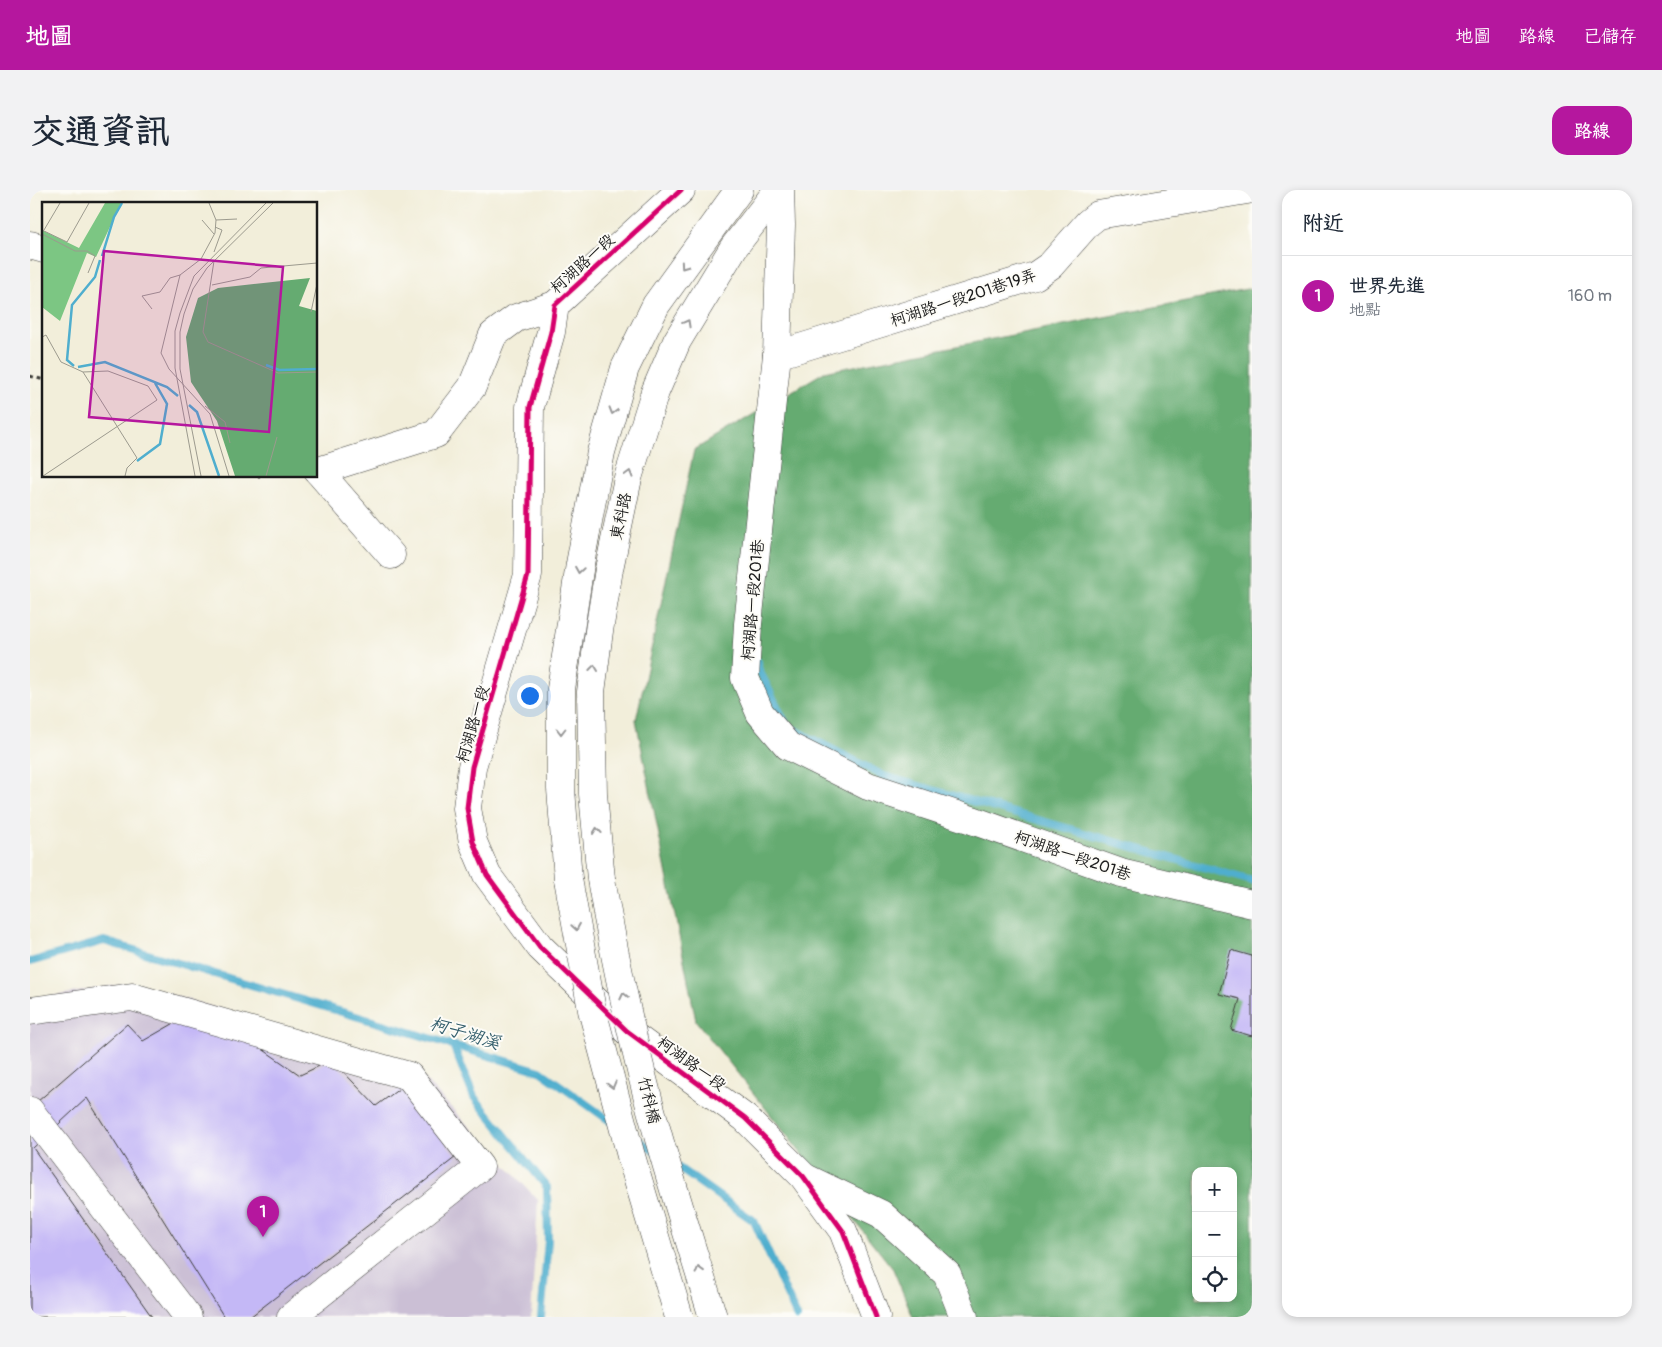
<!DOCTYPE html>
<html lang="zh-TW">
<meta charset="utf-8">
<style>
body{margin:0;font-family:Pangolin,"LXGW WenKai TC",sans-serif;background:#f2f2f3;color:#1f2937}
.controls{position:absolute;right:15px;bottom:15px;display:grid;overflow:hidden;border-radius:10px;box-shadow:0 2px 8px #0003}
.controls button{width:45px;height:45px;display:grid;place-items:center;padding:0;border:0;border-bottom:1px solid #e0e1e3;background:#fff;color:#1f2937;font:25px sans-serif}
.you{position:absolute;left:499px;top:505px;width:18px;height:18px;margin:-12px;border:4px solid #fff;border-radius:50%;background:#1a73e8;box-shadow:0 0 0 8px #1a73e833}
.badge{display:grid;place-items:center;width:32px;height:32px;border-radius:50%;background:#b5179e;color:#fff;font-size:16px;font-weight:700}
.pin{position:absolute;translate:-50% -41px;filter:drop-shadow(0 1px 2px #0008)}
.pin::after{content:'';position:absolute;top:26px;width:18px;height:15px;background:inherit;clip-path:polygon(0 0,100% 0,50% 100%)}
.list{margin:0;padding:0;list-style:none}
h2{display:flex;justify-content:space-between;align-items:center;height:65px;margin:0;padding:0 20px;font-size:21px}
h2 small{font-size:16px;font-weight:400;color:#747a83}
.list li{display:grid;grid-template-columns:32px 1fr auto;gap:15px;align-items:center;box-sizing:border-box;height:80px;padding:0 20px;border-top:1px solid #e0e1e3}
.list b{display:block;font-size:19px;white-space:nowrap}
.list p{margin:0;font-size:16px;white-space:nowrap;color:#747a83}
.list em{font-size:16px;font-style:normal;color:#747a83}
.icon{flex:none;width:28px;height:28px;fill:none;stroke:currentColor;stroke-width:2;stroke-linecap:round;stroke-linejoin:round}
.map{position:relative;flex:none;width:1222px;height:1127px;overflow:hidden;border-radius:15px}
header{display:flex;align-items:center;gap:30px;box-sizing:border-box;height:70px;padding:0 25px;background:#b5179e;color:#fff}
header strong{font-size:24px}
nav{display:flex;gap:28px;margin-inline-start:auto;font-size:18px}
.intro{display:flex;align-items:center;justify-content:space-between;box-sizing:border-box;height:120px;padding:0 30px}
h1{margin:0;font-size:35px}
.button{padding:12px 22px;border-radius:15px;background:#b5179e;color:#fff;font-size:18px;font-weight:700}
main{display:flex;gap:30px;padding:0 30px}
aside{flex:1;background:#fff;border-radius:15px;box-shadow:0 2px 8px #0003}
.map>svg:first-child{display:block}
.industrial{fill:#cbbfd5}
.forest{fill:#65ab71;stroke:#406446;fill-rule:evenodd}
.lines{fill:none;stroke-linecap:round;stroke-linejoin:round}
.stream{stroke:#4faece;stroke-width:8}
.building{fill:#c4b8f6}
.minor-casing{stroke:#3c3c38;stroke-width:29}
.path{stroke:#3c3c38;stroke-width:3;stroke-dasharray:4 4;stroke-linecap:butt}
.minor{stroke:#fff;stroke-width:28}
.minor-bridge-casing{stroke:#3c3c38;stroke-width:29;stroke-linecap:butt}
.minor-bridge{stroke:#fff;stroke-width:28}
.cycleway-casing{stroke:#fdfcf7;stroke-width:8}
.cycleway{stroke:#d6006c;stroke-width:5}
.oneway{stroke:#999}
.labels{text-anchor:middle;stroke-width:4;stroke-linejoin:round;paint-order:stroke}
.street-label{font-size:16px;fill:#1c1c1c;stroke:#fdfcf7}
.water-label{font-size:18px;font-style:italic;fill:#335e6c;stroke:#fdfcf7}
.inset-river{fill:none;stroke:#4faece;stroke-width:2.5}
.inset-road{fill:none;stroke:#9c9a8e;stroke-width:1}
.view{fill:#b5179e;fill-opacity:0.15;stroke:#b5179e;stroke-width:2.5}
.inset-edge{fill:none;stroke:#1c1c1c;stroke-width:2.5}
</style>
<header>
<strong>地圖</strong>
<nav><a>地圖</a><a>路線</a><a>已儲存</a></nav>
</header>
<div class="intro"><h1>交通資訊</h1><a class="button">路線</a></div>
<main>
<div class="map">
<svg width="1222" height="1127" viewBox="0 0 1222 1127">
<rect width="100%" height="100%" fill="#fdfcf7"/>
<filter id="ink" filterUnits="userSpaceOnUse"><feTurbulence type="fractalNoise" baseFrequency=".02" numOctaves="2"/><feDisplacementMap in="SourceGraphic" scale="10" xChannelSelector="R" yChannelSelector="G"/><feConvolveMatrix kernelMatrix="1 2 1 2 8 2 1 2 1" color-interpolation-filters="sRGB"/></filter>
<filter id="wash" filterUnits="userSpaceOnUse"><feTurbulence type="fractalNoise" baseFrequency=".0096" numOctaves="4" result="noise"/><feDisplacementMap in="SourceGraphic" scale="20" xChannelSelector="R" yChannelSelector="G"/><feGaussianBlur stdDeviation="1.12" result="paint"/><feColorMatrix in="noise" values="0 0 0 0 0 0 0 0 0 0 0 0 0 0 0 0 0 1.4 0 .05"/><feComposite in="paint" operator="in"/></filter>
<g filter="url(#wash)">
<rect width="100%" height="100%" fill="#f2eeda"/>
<!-- industrial -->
<path class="industrial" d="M100,793L381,875L508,1010L501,1127H0V810Z"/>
<!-- forest -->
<path class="forest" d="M1222,98V1127H883L863,1079L666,831L606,530L664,260L794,182ZM1166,981H1203V1108H1166Z"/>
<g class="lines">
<!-- stream -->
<g class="stream">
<path d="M728,472V478L757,536L854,586L1222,691"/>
<path d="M0,772L74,751L510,881L583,933"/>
<path d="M423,855L444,907L517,997L518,1051L511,1127"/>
<path d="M603,946L624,961"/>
<path d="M646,976L724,1031L767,1127"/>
</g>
</g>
<g id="blocks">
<!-- building -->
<g class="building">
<path d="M1201,760L1222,766V846L1201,840L1210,809L1189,804Z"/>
<path d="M148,831L225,854L270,885L302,870L346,916L373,896L426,967L220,1127H194L57,908L3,958L122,1127H0V918L97,834L113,851Z"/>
</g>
</g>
</g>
<g filter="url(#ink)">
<use href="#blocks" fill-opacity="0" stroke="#3c3c38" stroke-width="1"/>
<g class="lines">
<!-- minor casing -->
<g class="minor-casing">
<g id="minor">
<path d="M651,0L525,115L521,142L500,217L498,385L442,577L437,618L443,652L457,685L510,757L597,841L715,928L773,986L813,1041L846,1127"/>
<path d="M750,0L751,35L747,165L718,434L715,488L730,523L758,556L838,596L942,630L1091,683L1222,714"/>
<path d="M0,55L14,59"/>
<path d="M747,165L1005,86L1021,75L1058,33L1068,25L1217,0"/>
<path d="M288,281L406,244L442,197L463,145L486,128L525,115"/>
<path d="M288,281L361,365"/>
<path d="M538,689L531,599V499L550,374L571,262L595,178L626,115L709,0"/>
<path d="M571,689L563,604L561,502L569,441L579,379L598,288L625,202L647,151L704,57L748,0"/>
<path d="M0,821L102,807L379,886L450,977L261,1127"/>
<path d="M0,921L158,1127"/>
<path d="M776,988L851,1024L917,1084L934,1127"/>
</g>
</g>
<!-- path -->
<g class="path">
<path d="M0,186L14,190"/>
<path d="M228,286H230"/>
</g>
<!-- minor -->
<use href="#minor" class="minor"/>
<!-- minor-bridge casing -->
<g class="minor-bridge-casing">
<g id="minor-bridge">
<path d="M538,689L562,820L601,966L649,1127"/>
<path d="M571,689C586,776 605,864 629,949C646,1008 665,1068 683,1127"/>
</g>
</g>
<!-- minor-bridge -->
<use href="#minor-bridge" class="minor-bridge"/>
<!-- cycleway casing -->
<g class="cycleway-casing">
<path id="cycleway" d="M651,0L525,115L521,142L500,217L498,385L442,577L437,618L443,652L457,685L510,757L597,841L715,928L773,986L813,1041L846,1127"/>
</g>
<!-- cycleway -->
<use href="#cycleway" class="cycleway"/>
</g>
<!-- one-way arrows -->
<defs><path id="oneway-chevron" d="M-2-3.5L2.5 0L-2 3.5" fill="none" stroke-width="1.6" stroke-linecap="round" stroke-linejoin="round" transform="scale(1.25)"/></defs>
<g class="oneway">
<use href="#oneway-chevron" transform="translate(654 76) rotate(125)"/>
<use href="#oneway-chevron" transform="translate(657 133) rotate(-61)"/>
<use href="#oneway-chevron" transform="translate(583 221) rotate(106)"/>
<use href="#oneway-chevron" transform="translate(599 284) rotate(-74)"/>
<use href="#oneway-chevron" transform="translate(549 380) rotate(99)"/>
<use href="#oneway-chevron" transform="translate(564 478) rotate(-83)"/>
<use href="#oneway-chevron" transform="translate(531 541) rotate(90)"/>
<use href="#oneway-chevron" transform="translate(567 641) rotate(-96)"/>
<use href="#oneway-chevron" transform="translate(546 737) rotate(81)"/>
<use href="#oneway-chevron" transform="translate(594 806) rotate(-103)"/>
<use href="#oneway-chevron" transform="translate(582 895) rotate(75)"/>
<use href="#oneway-chevron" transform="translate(669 1080) rotate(-107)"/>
</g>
</g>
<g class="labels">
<!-- street labels -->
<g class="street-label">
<text transform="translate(552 73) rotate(-42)" y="6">柯湖路一段</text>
<text transform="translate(933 107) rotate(-18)" y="6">柯湖路一段201巷19弄</text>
<text transform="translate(590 326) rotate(-78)" y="6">東科路</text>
<text transform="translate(722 410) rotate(-85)" y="6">柯湖路一段201巷</text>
<text transform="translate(442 534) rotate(-74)" y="6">柯湖路一段</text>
<text transform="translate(1043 665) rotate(19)" y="6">柯湖路一段201巷</text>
<text transform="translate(662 873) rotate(36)" y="6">柯湖路一段</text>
<text transform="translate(620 910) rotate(76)" y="6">竹科橋</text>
</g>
<!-- water labels -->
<g class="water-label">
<text transform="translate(435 843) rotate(17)" y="6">柯子湖溪</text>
</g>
</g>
<!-- overview -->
<g transform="translate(12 12)">
<rect width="275" height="275" fill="#f2eeda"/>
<path d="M63,1H79L54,55L45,51L18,119L0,105V28L37,46Z" fill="#7cc683"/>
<path d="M268,76L257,104L275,109V274H193L175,219L149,180L144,135L156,96L176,86Z" fill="#65ab71"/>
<path class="inset-river" d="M60,54L72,15L80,1M224,163L237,168L275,167M32,164L25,158L30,103L53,75L58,58M36,165L63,160L125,185L136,194M147,203L155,210L177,274M95,259L118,242L125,202L113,181"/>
<path class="inset-road" d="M167,1L174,18L173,31L159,57L138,73L119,151L127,167L168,212L187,274M160,18L172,32M174,18L195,17M0,28L25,40L47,1M2,28L18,1M0,32L33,49H45L53,54L46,71M172,50L180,28L173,25M172,59L161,130L166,140L236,171L275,170M170,83L208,75L219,66L275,61M100,94L118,90L128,76L138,73M100,94L110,107M269,110L275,82M0,135L4,133L19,160L41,170L66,169L106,184L115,198L1,274M41,170L95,256L85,266L83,274M163,204L183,220L188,241M153,274L133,166V129L138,111L152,74L224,1M159,274L138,167V130L142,112L151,87L165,66L231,1M224,274L235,235"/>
<path class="view" d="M62,49L241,65L227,230L47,215Z"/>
<rect width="275" height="275" class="inset-edge"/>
</g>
</svg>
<div class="controls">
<button>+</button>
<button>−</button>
<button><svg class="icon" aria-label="locate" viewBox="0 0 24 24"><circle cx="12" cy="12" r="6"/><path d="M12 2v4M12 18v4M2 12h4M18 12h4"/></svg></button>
</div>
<div class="you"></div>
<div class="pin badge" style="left:233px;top:1047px">1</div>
</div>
<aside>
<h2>附近<small></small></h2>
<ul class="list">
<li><span class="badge">1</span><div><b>世界先進</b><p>地點</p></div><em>160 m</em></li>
</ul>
</aside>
</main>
